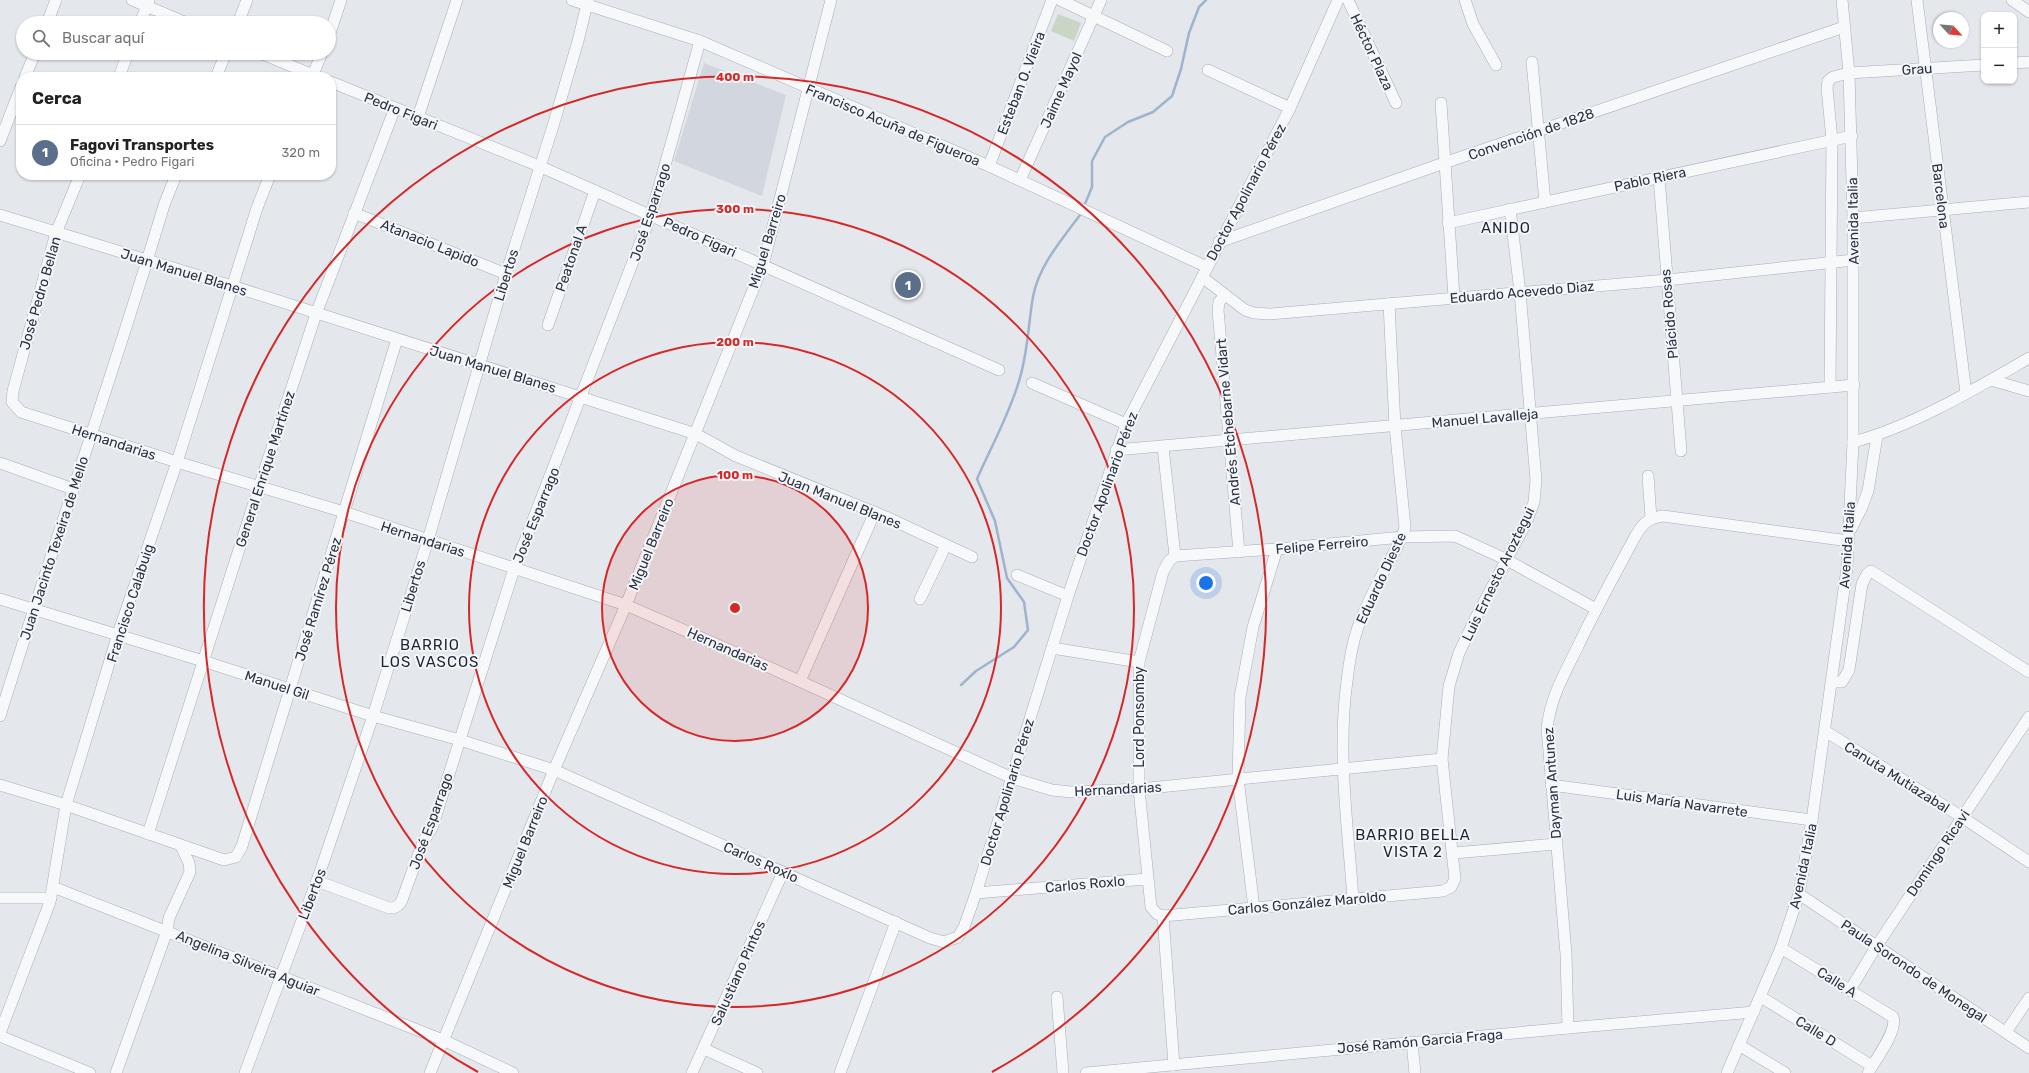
<!DOCTYPE html>
<html lang="es">
<meta charset="utf-8">
<style>
body{margin:0;font-family:Rubik,sans-serif;background:#f6f6f6;color:#222}
.controls{position:absolute;right:12px;top:12px;display:grid;overflow:hidden;border-radius:8px;box-shadow:0 1px 3px #0004}
.controls button{width:36px;height:36px;display:grid;place-items:center;padding:0;border:0;border-bottom:1px solid #e0e0e0;background:#fff;color:#222;font:20px sans-serif}
.compass{position:absolute;left:1933px;top:12px;width:36px;height:36px;border-radius:50%;background:#fff;box-shadow:0 1px 3px #0004;rotate:116deg}
.you{position:absolute;left:1206px;top:583px;width:14px;height:14px;margin:-10px;border:3px solid #fff;border-radius:50%;background:#1a73e8;box-shadow:0 0 0 6px #1a73e833}
.badge{display:grid;place-items:center;width:26px;height:26px;border-radius:50%;background:#2563eb;color:#fff;font-size:13px;font-weight:700}
.pin{position:absolute;translate:-50% -50%;border:2px solid #fff;box-shadow:0 1px 4px #0006}
.list{margin:0;padding:0;list-style:none}
h2{display:flex;justify-content:space-between;align-items:center;height:52px;margin:0;padding:0 16px;font-size:17px}
h2 small{font-size:13px;font-weight:400;color:#767676}
.list li{display:grid;grid-template-columns:26px 1fr auto;gap:12px;align-items:center;box-sizing:border-box;height:56px;padding:0 16px;border-top:1px solid #e0e0e0}
.list b{display:block;font-size:15px;white-space:nowrap}
.list p{margin:0;font-size:13px;white-space:nowrap;color:#767676}
.list em{font-size:13px;font-style:normal;color:#767676}
.icon{flex:none;width:22px;height:22px;fill:none;stroke:currentColor;stroke-width:2;stroke-linecap:round;stroke-linejoin:round}
.map{position:relative;flex:none;width:2029px;height:1073px;overflow:hidden}
.search{position:absolute;background:#fff;box-shadow:0 1px 3px #0004;left:16px;top:16px;width:320px;height:44px;display:flex;align-items:center;gap:10px;box-sizing:border-box;padding:0 14px;border-radius:22px;color:#767676;font-size:15px}
.panel{position:absolute;background:#fff;box-shadow:0 1px 3px #0004;left:16px;top:72px;width:320px;height:108px;border-radius:16px}
.map>svg:first-child{display:block}
.built{fill:#d2d6de}
.park{fill:#c9d6c5}
.lines{fill:none;stroke-linecap:round;stroke-linejoin:round}
.stream{stroke:#9fb4cc;stroke-width:2.5}
.minor-casing{stroke:#a9aeb7;stroke-width:12}
.minor{stroke:#f7f8fa;stroke-width:11}
.ring{fill:none;stroke:#d62828;stroke-width:2}
.labels{text-anchor:middle;stroke-width:4;stroke-linejoin:round;paint-order:stroke}
.street-label{font-size:14px;fill:#2b3445;stroke:#f4f6f9}
.neighbourhood-label{font-size:15px;letter-spacing:1px;fill:#1d2536;stroke:#f4f6f9}
.centre{fill:#d62828;stroke:#f4f6f9;stroke-width:2}
.ring-label{font-size:12px;text-anchor:middle;font-weight:bold;fill:#d62828;stroke:#f4f6f9;stroke-width:4;stroke-linejoin:round;paint-order:stroke}
</style>
<div class="map">
<svg width="2029" height="1073" viewBox="0 0 2029 1073">
<rect width="100%" height="100%" fill="#e4e7ec"/>
<!-- built -->
<path class="built" d="M704,63L786,95L762,196L674,161Z"/>
<!-- park -->
<path class="park" d="M1058,14L1081,23L1074,41L1051,31Z"/>
<g class="lines">
<!-- stream -->
<g class="stream">
<path d="M1085,204L1092,187V161L1105,137L1128,122L1153,112L1172,96L1181,69L1189,33L1199,7L1206,0"/>
<path d="M961,685L976,671L1014,647L1028,630L1024,602L1007,578L995,521L977,479C991,447 1009,415 1019,381C1028,353 1028,325 1033,297C1038,267 1062,239 1080,215"/>
</g>
<!-- minor casing -->
<g class="minor-casing">
<g id="minor">
<path d="M132,0L187,23"/>
<path d="M572,0L700,41L989,166L1207,267"/>
<path d="M1060,0L1167,51"/>
<path d="M1348,0L1396,103"/>
<path d="M1465,0L1473,24L1496,65"/>
<path d="M1917,0L1966,393"/>
<path d="M2012,0L2029,12"/>
<path d="M47,23L56,0"/>
<path d="M140,23L149,1"/>
<path d="M238,23L247,0"/>
<path d="M329,36L341,0"/>
<path d="M260,53L318,77"/>
<path d="M1532,62L1545,202"/>
<path d="M2014,63L2029,62"/>
<path d="M1208,70L1290,108"/>
<path d="M25,77L35,53"/>
<path d="M119,77L128,53"/>
<path d="M216,77L226,53"/>
<path d="M312,77L322,53"/>
<path d="M331,82L539,166L999,370"/>
<path d="M1441,103L1454,297"/>
<path d="M418,117L457,0"/>
<path d="M0,141L21,87"/>
<path d="M989,166L1052,0"/>
<path d="M80,175L56,233L13,391L12,402L21,412L177,462L344,512L626,605L773,669L1012,778L1052,790L1071,792L1139,789L1442,759"/>
<path d="M1659,177L1681,451"/>
<path d="M1020,180L1101,0"/>
<path d="M354,213L506,274"/>
<path d="M0,215L232,286L696,434L736,456L886,517L972,557"/>
<path d="M1853,218L2029,202"/>
<path d="M1448,223L1852,136"/>
<path d="M1219,242L1444,163L1844,27"/>
<path d="M1202,277L1245,310L1254,313L1269,314L1667,280L1854,260"/>
<path d="M1225,295L1219,302L1218,310L1239,552"/>
<path d="M548,325L595,191"/>
<path d="M1991,380L2029,391"/>
<path d="M1032,383L1126,424"/>
<path d="M1830,387L1832,140L1827,88L1828,81L1833,77L1849,73L1984,65"/>
<path d="M1853,442C1913,426 1975,389 2029,358"/>
<path d="M1163,447L1175,556"/>
<path d="M1116,450L1854,385"/>
<path d="M0,463L73,489"/>
<path d="M1648,476L1651,518"/>
<path d="M1851,529L1862,507L1868,491L1877,436"/>
<path d="M1175,556L1169,561L1163,572L1139,662V789L1151,907L1157,914L1163,916L1443,891L1451,887L1455,879L1442,759L1449,686L1459,653L1476,617L1526,523L1534,502L1536,480L1520,292L1510,209"/>
<path d="M1175,556L1277,549L1402,537L1455,536L1505,559L1596,609"/>
<path d="M1017,575L1068,596"/>
<path d="M0,599L203,661L373,716L460,740L554,770L930,938L944,942L958,937L964,927L976,893L1068,596L1126,424L1290,108L1338,0"/>
<path d="M920,599L946,545"/>
<path d="M1052,648L1139,662"/>
<path d="M800,681L875,512"/>
<path d="M1832,682H1842L1849,670L1862,584L1867,574L1871,571L2029,672"/>
<path d="M0,716C53,545 113,376 164,205L176,175"/>
<path d="M1825,731L1962,817L2029,862"/>
<path d="M0,785L66,805L224,860L236,857L242,846L397,339"/>
<path d="M1551,785L1812,820"/>
<path d="M148,834L259,487L316,314L395,108"/>
<path d="M1454,853L1556,844"/>
<path d="M317,881L389,908C396,908 399,906 402,900L423,842L432,828L514,569L651,215L700,41"/>
<path d="M53,887L443,1040L513,1073"/>
<path d="M976,893L1147,879"/>
<path d="M1799,894L2029,1048"/>
<path d="M0,898H51"/>
<path d="M1353,899C1348,827 1337,753 1347,681C1349,663 1352,644 1358,627C1369,596 1387,567 1402,537L1405,527L1395,426L1389,304"/>
<path d="M1254,908L1238,779L1240,697L1253,627L1277,549"/>
<path d="M1163,916L1174,1065"/>
<path d="M1781,948L1893,1017C1898,1031 1875,1060 1868,1073"/>
<path d="M1850,990L1876,947L2029,717"/>
<path d="M1057,997L1063,1073"/>
<path d="M1761,997L1872,1066"/>
<path d="M1568,1028L1566,954L1547,728C1551,696 1564,675 1578,646C1596,608 1616,572 1636,535C1643,523 1649,518 1663,516L1849,541"/>
<path d="M2006,1032L2029,998"/>
<path d="M0,1033L50,902L66,805L118,634L177,462L257,208L270,175"/>
<path d="M0,1036L90,1073"/>
<path d="M1412,1042L1415,1073"/>
<path d="M1739,1045L1785,1073"/>
<path d="M704,1049L757,1073"/>
<path d="M116,1073L167,931L169,918L190,872L189,863L181,846"/>
<path d="M245,1073L319,875L373,716L428,540L506,274L553,126L578,41L588,0"/>
<path d="M430,1073L554,770L626,605L763,265L831,0"/>
<path d="M692,1073L783,872"/>
<path d="M840,1073L896,922"/>
<path d="M1086,1073L1568,1028L1754,1012"/>
<path d="M1727,1073L1781,948L1799,894L1812,820L1847,568L1853,442V218L1849,73L1842,0"/>
</g>
</g>
<!-- minor -->
<use href="#minor" class="minor"/>
</g>
<!-- distance rings -->
<circle cx="735" cy="608" r="133" fill="#d62828" fill-opacity=".12"/>
<g class="ring">
<circle cx="735" cy="608" r="133"/>
<circle cx="735" cy="608" r="266"/>
<circle cx="735" cy="608" r="399"/>
<path d="M478 1072A531 531 0 1 1 992 1072"/>
</g>
<g class="labels">
<!-- street labels -->
<g class="street-label">
<text transform="translate(1372 52) rotate(65)" y="5">Héctor Plaza</text>
<text transform="translate(1917 69) rotate(-4)" y="5">Grau</text>
<text transform="translate(1021 83) rotate(-69)" y="5">Esteban O. Vieira</text>
<text transform="translate(1061 90) rotate(-66)" y="5">Jaime Mayol</text>
<text transform="translate(401 111) rotate(22)" y="5">Pedro Figari</text>
<text transform="translate(893 125) rotate(23)" y="5">Francisco Acuña de Figueroa</text>
<text transform="translate(1531 134) rotate(-19)" y="5">Convención de 1828</text>
<text transform="translate(1650 179) rotate(-12)" y="5">Pablo Riera</text>
<text transform="translate(1246 192) rotate(-62)" y="5">Doctor Apolinario Pérez</text>
<text transform="translate(1941 196) rotate(83)" y="5">Barcelona</text>
<text transform="translate(650 212) rotate(-72)" y="5">José Esparrago</text>
<text transform="translate(1853 221) rotate(-91)" y="5">Avenida Italia</text>
<text transform="translate(700 237) rotate(24)" y="5">Pedro Figari</text>
<text transform="translate(767 241) rotate(-73)" y="5">Miguel Barreiro</text>
<text transform="translate(430 243) rotate(22)" y="5">Atanacio Lapido</text>
<text transform="translate(571 258) rotate(-71)" y="5">Peatonal A</text>
<text transform="translate(184 272) rotate(17)" y="5">Juan Manuel Blanes</text>
<text transform="translate(506 275) rotate(-73)" y="5">Libertos</text>
<text transform="translate(1522 292) rotate(-5)" y="5">Eduardo Acevedo Diaz</text>
<text transform="translate(40 293) rotate(-74)" y="5">José Pedro Bellan</text>
<text transform="translate(1669 314) rotate(-95)" y="5">Plácido Rosas</text>
<text transform="translate(493 369) rotate(17)" y="5">Juan Manuel Blanes</text>
<text transform="translate(1485 418) rotate(-5)" y="5">Manuel Lavalleja</text>
<text transform="translate(1228 422) rotate(-95)" y="5">Andrés Etchebarne Vidart</text>
<text transform="translate(114 442) rotate(18)" y="5">Hernandarias</text>
<text transform="translate(265 469) rotate(-72)" y="5">General Enrique Martínez</text>
<text transform="translate(1107 484) rotate(-70)" y="5">Doctor Apolinario Pérez</text>
<text transform="translate(840 500) rotate(22)" y="5">Juan Manuel Blanes</text>
<text transform="translate(536 515) rotate(-68)" y="5">José Esparrago</text>
<text transform="translate(423 539) rotate(18)" y="5">Hernandarias</text>
<text transform="translate(651 544) rotate(-68)" y="5">Miguel Barreiro</text>
<text transform="translate(1322 545) rotate(-5)" y="5">Felipe Ferreiro</text>
<text transform="translate(1847 545) rotate(-86)" y="5">Avenida Italia</text>
<text transform="translate(54 548) rotate(-72)" y="5">Juan Jacinto Texeira de Mello</text>
<text transform="translate(1498 574) rotate(-64)" y="5">Luis Ernesto Aroztegui</text>
<text transform="translate(1381 578) rotate(-65)" y="5">Eduardo Dieste</text>
<text transform="translate(413 586) rotate(-73)" y="5">Libertos</text>
<text transform="translate(318 599) rotate(-73)" y="5">José Ramírez Pérez</text>
<text transform="translate(130 603) rotate(-72)" y="5">Francisco Calabuig</text>
<text transform="translate(728 649) rotate(24)" y="5">Hernandarias</text>
<text transform="translate(277 685) rotate(18)" y="5">Manuel Gil</text>
<text transform="translate(1139 717) rotate(-90)" y="5">Lord Ponsomby</text>
<text transform="translate(1897 777) rotate(32)" y="5">Canuta Mutiazabal</text>
<text transform="translate(1552 783) rotate(-94)" y="5">Dayman Antunez</text>
<text transform="translate(1118 789) rotate(-3)" y="5">Hernandarias</text>
<text transform="translate(1007 792) rotate(-73)" y="5">Doctor Apolinario Pérez</text>
<text transform="translate(1682 803) rotate(8)" y="5">Luis María Navarrete</text>
<text transform="translate(431 821) rotate(-70)" y="5">José Esparrago</text>
<text transform="translate(525 842) rotate(-68)" y="5">Miguel Barreiro</text>
<text transform="translate(1938 853) rotate(-56)" y="5">Domingo Ricavi</text>
<text transform="translate(761 862) rotate(24)" y="5">Carlos Roxlo</text>
<text transform="translate(1803 866) rotate(-78)" y="5">Avenida Italia</text>
<text transform="translate(1085 884) rotate(-5)" y="5">Carlos Roxlo</text>
<text transform="translate(312 894) rotate(-69)" y="5">Libertos</text>
<text transform="translate(1307 903) rotate(-5)" y="5">Carlos González Maroldo</text>
<text transform="translate(248 963) rotate(22)" y="5">Angelina Silveira Aguiar</text>
<text transform="translate(1914 971) rotate(34)" y="5">Paula Sorondo de Monegal</text>
<text transform="translate(738 973) rotate(-66)" y="5">Salustiano Pintos</text>
<text transform="translate(1837 982) rotate(32)" y="5">Calle A</text>
<text transform="translate(1816 1031) rotate(32)" y="5">Calle D</text>
<text transform="translate(1420 1041) rotate(-5)" y="5">José Ramón Garcia Fraga</text>
</g>
<!-- neighbourhood labels -->
<g class="neighbourhood-label">
<text x="1506" y="233">ANIDO</text>
<text x="430" y="650">BARRIO<tspan x="430" dy="17">LOS VASCOS</tspan></text>
<text x="1413" y="840">BARRIO BELLA<tspan x="1413" dy="17">VISTA 2</tspan></text>
</g>
</g>
<circle cx="735" cy="608" r="6" class="centre"/>
<g class="ring-label">
<text x="735" y="81">400 m</text>
<text x="735" y="213">300 m</text>
<text x="735" y="346">200 m</text>
<text x="735" y="479">100 m</text>
</g>
</svg>
<div class="controls">
<button>+</button>
<button>−</button>
</div>
<svg class="compass" viewBox="-18 -18 36 36"><path d="M0-13l5 13h-10z" fill="#e53935"/><path d="M0 13l5-13h-10z" fill="#767676"/></svg>
<div class="you"></div>
<div class="pin badge" style="left:908px;top:285px;background:#5c6f8a">1</div>
<div class="search"><svg class="icon" aria-label="search" viewBox="0 0 24 24"><circle cx="10" cy="10" r="6"/><path d="M15 15l6 6"/></svg>Buscar aquí</div>
<section class="panel">
<h2>Cerca<small></small></h2>
<ul class="list">
<li><span class="badge" style="background:#5c6f8a">1</span><div><b>Fagovi Transportes</b><p>Oficina · Pedro Figari</p></div><em>320 m</em></li>
</ul>
</section>
</div>
